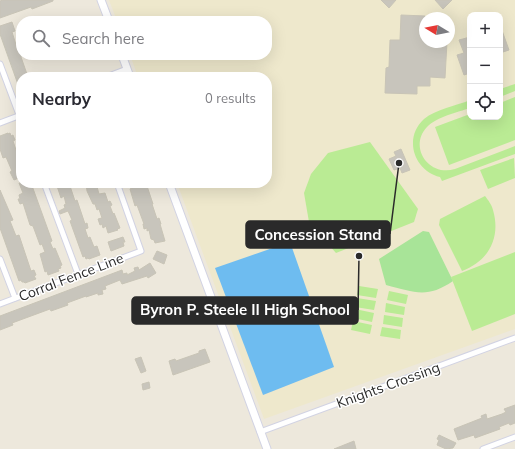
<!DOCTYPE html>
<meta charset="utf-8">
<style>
body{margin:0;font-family:Mulish,sans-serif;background:#f7f7f7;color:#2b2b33}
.controls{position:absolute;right:12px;top:12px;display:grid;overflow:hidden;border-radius:8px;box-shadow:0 4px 16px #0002}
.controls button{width:36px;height:36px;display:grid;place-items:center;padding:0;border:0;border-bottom:1px solid #e1e1e2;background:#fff;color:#2b2b33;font:20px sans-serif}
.compass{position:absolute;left:419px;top:12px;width:36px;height:36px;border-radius:50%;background:#fff;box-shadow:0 4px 16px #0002;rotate:280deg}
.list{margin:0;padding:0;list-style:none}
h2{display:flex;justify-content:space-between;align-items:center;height:52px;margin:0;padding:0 16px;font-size:17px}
h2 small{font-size:13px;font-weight:400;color:#7c7c81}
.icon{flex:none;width:22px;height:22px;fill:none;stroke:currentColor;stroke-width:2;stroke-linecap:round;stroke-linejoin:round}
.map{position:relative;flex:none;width:515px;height:449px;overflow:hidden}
.search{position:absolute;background:#fff;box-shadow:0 4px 16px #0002;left:16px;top:16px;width:256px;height:44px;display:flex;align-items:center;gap:10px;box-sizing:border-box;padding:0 14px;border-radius:16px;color:#7c7c81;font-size:15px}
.panel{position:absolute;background:#fff;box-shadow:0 4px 16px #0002;left:16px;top:72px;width:256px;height:116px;border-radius:16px}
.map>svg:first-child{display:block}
.education{fill:#eee8cc;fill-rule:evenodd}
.green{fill:#a8e498}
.pitch{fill:#baeb94}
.water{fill:#6ebcf0}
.building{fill:#c8c5bc;stroke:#c8c4b6}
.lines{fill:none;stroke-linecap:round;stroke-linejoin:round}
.street-casing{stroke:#d2d3e3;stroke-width:7}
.secondary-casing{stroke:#d2d3e3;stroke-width:9}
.street{stroke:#fff;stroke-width:5}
.secondary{stroke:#fff;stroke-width:7}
.labels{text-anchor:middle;stroke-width:3;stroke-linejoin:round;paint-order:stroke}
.street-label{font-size:14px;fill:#2a2a2a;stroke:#fff}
.leader{fill:none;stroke:#2a2a2a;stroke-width:1.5}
.callout-dot{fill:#2a2a2a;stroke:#fff;stroke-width:1.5}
.callout{fill:#2a2a2a;stroke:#2a2a2a;stroke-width:1.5}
.callout-label{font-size:15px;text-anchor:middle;font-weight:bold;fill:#fff}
</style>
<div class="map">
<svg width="515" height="449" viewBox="0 0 515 449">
<rect width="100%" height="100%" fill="#ede8dc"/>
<!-- education -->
<path class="education" d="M109,0H515V329L264,419L177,183H267V77H138L130,55H267V21H117ZM470,15H500V117H470ZM425,18H449V42H425Z"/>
<!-- green -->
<path class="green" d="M423,231L429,232L453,281C427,299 414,292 386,285L379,259Z"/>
<!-- pitch -->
<g class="pitch">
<path d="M515,84V91L500,97V89Z"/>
<path d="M515,97V140L449,165L435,127L470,114V117H500V103Z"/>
<path d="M470,100V108C458,112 436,117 427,127C408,147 429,177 455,169L515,146V154L442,181L440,177C414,171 403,138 424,119C436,109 456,106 470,100Z"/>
<path d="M370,142L418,209L414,222L336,253L309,222L304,193L311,174L328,153Z"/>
<path d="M514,158L515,178L488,189L480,170Z"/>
<path d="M485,196C488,200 492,205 493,210C501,237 489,261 462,271L439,225L440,219Z"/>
<path d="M515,252V314L472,331L451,277Z"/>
<path d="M359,286L378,289L376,298L357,295Z"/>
<path d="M389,291L408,295L406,304L387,300Z"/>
<path d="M357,298L376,301L374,310L355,307Z"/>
<path d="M386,303L405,307L404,315L385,312Z"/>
<path d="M355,309L374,313L372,322L353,318Z"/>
<path d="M384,315L403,318L402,327L383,324Z"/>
<path d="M353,321L372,325L370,334L351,330Z"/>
<path d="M382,327L401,330L400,339L380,336Z"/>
</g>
<!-- water -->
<path class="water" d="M290,242L334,367L263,395L215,268Z"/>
<!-- building -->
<g class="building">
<path d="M3,0H53V1L32,9L31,7L0,18V1Z"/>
<path d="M381,0H396L389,8Z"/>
<path d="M435,0H452L443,9Z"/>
<path d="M401,15L425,16V42H447L445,78L430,77V86H417V94L385,93L386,68L389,67L390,40H400Z"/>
<path d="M12,22L15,31L12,32L17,48L21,47V57L28,77H21L20,90L0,34V26Z"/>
<path d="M500,25L509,50L500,53Z"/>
<path d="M470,37V73L464,75L457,55L464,53L459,40Z"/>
<path d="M8,133V134L10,133L11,136L13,135L15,140L13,141L18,156L20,155L21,159V177L14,180L10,172L12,171L6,157L3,158L0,149V136Z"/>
<path d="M401,149L410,170L402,173L400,168L394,170L389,159L396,156L394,152Z"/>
<path d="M19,183H31L52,241L50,242L53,249L55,248L62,265L60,266L61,268L58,269L59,271L48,275L47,271L45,272L40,254L45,252L42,244L40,245L33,226L30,225L23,203L20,204L18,199H20L19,195L23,193Z"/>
<path d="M56,183H69L75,201L77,200L85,224L87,223L88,228L85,229L88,238L90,237L94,247L97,246L100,255L89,259L88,258L86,259L85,256L83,257L70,221L72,220L68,211L60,214L59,211L65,208L64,205L66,204L64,196L61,198Z"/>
<path d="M86,183H96L99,194L105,193L108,202L110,201L112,205L110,206L113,214L114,213L120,228L117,229L118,230L108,233L106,226L103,228L102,224L100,225L98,219L102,218L99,209L97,210L95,204H93L87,191Z"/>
<path d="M132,183H146L153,204H152L157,219L159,218L161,224H160L165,241L155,243L154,240L151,239L149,230L147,231V228L144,229L143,224H144L137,205L135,206L130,189L134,187Z"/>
<path d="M0,190L13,220L10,221L16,236L19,235L31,271L34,270L36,275L34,276L36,279L25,283L24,282H22L21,280L19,281L0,228Z"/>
<path d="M123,237L125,242H123L124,246L111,251L108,242Z"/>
<path d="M157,251L167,255L164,264L153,259Z"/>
<path d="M150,263L156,273L148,278L147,276L122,284L120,280L105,286L106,289L102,290L103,294L98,295V293L86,297V296L67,303L68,305L51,311L50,309L12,323L13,325L0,330V316L122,270L123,274L127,273V275L135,271L134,268L138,267L139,270Z"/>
<path d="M205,349L210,362L173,375L169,361L175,359L176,361L199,353V351Z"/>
<path d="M141,357L146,371L141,373L135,359Z"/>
<path d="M149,382L150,388L143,390L142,384Z"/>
<path d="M515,405V423L510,425L509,423L499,427L500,429L475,438L474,435L458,440L454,429L482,418L481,416L486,414L487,419L502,414L506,412L504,409Z"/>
<path d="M439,435L456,443L453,448L446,449L437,445L439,440L437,439Z"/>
<path d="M354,441L356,449H334Z"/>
</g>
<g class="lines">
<!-- street casing -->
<g class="street-casing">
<g id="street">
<path d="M0,64L21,120"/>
<path d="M106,77L127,69"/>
<path d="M0,123L21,115"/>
<path d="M44,183L78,274"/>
<path d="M0,259L15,298"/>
<path d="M0,304L141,251L117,183"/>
<path d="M260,432L515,338"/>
<path d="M483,449L515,437"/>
</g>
</g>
<!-- secondary casing -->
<g class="secondary-casing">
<g id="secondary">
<path d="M101,0L109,21"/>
<path d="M122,55L130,77"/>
<path d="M169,183L267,449"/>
</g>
</g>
<!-- street -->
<use href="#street" class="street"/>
<!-- secondary -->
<use href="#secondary" class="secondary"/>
</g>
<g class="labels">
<!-- street labels -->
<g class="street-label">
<text transform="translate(71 277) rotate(-21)" y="5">Corral Fence Line</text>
<text transform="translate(388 385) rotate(-20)" y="5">Knights Crossing</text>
</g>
</g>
<!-- callouts -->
<path class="leader" d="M399 163L390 234M359 256L358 310"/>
<g class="callout-dot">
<circle cx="399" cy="163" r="4"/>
<circle cx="359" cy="256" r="4"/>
</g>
<g class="callout">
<rect x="246" y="221" width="144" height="27" rx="4"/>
<rect x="132" y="297" width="226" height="27" rx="4"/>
</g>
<g class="callout-label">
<text x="318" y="240">Concession Stand</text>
<text x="245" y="315">Byron P. Steele II High School</text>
</g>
</svg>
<div class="controls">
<button>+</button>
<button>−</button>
<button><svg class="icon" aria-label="locate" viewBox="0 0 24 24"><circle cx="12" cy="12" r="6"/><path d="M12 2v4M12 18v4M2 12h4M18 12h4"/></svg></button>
</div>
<svg class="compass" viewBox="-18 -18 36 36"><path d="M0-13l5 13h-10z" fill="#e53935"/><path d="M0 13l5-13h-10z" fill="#7c7c81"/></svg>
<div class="search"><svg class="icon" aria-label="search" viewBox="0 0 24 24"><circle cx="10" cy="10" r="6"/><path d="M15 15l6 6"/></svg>Search here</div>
<section class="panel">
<h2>Nearby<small>0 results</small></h2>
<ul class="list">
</ul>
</section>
</div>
